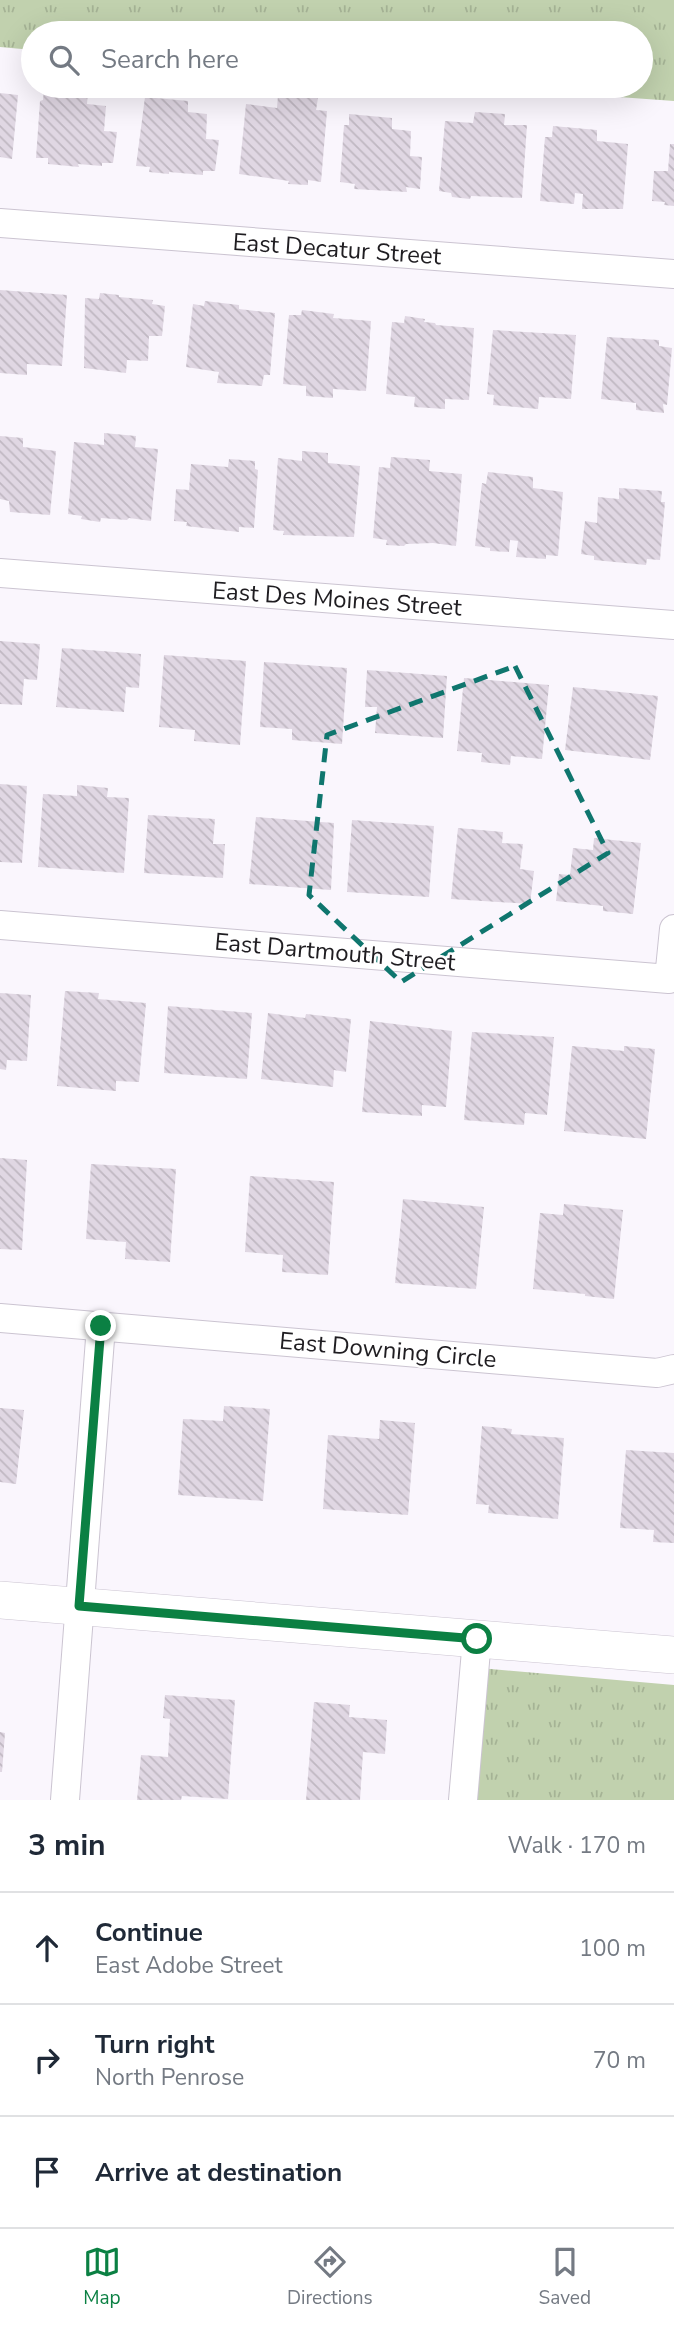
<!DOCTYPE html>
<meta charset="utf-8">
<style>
body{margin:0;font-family:"Nunito Sans",sans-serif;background:#f2f2f3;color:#1f2937}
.stop{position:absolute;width:21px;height:21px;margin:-16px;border:5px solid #0b8043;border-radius:50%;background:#fff}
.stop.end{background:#0b8043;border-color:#fff;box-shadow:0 2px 7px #0008}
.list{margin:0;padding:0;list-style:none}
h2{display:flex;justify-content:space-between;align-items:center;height:91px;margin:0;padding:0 28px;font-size:30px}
h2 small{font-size:23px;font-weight:400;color:#747a83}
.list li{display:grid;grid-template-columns:46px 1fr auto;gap:21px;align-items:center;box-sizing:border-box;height:112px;padding:0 28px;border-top:2px solid #e0e1e3}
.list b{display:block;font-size:26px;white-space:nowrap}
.list p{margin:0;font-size:23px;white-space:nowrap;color:#747a83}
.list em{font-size:23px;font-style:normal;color:#747a83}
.icon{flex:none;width:38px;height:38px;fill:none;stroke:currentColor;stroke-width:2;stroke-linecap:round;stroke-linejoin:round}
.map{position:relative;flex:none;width:674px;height:1800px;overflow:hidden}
.search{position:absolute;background:#fff;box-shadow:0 7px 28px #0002;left:21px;right:21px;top:21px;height:77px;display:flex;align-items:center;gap:18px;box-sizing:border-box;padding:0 24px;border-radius:38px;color:#747a83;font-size:26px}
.sheet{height:427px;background:#fff}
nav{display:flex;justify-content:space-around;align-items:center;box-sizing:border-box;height:98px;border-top:2px solid #e0e1e3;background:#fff;font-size:19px;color:#747a83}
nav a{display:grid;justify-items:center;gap:4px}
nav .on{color:#0b8043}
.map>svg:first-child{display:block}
.park{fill:url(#park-tufts)}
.building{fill:url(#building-back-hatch)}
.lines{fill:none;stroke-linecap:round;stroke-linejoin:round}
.minor-casing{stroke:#cbc4d1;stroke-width:30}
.tertiary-casing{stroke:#cbc4d1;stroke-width:38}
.minor{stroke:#fff;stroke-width:28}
.tertiary{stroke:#fff;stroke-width:37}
.route{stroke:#0b8043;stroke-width:9}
.marked{fill:none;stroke:#0f766e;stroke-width:5;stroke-dasharray:14 9;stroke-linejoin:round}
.labels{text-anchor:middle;stroke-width:5;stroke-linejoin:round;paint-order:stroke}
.street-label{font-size:24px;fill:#1f1d21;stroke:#fff}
</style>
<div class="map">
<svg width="674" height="1800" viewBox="0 0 674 1800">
<defs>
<pattern id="park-tufts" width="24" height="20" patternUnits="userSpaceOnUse" patternTransform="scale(1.75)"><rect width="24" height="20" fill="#c1d1ae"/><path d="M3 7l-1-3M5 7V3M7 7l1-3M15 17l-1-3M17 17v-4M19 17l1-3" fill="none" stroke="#a5b395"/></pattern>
<pattern id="building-back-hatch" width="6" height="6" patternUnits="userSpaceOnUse" patternTransform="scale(1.75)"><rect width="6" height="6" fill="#e0d7e3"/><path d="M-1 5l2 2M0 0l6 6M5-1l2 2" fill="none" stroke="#c0b8c2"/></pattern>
</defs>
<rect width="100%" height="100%" fill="#faf6fd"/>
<!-- park -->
<g class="park">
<path d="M0,0H674V101L467,86H641V33H33V50L0,47Z"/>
<path d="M480,1668L674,1685V1800H469Z"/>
</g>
<!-- building -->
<g class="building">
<path d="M44,89L88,92L87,104L106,106L104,131L117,132L113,163H102V166L78,164L79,167L48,164V158H36L40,101L43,100Z"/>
<path d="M0,93L18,95L12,159L0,157Z"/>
<path d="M278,95L318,98L316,110L327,111L321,182L308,180V185L288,184L289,181L239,174L246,104L277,108Z"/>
<path d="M145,97L188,101V112L207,114L206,139L219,140L215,171H203V175L169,172V174L149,172L150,167L136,166Z"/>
<path d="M475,112L505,114L504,125H527L522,198L471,196L470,199L452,197L451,193L439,191L445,121L473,123Z"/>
<path d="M349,114L392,118V129L411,131L410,156L422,157L420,189L406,187L407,192L354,189L355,184L340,182L344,125H349Z"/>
<path d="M553,126L597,130V141L628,144L623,209H582L583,194L575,193L574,204L540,201L545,137H552Z"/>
<path d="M670,144H674V206L664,205L665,202L652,201L654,171H668Z"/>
<path d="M0,290L67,295L62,366L27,364V375L0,373Z"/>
<path d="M100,293L119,295V297L153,300L152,304L165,306L162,336H149L148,361L127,360L126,373L84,368L85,298L99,299Z"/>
<path d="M205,301L239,305V309L275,313L270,375H264L262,386L217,383L219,372L186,367L193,304L204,306Z"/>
<path d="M302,310L334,314L333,318L371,321L366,391L333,389V398L306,396V386L283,384L289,315H301Z"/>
<path d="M405,316L425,319L424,322L435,323L436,325L474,328L469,400L445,399V409L414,407L415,397L386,394L392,322L404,323Z"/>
<path d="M493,330L576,335L571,399L539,397L538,409L493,405L494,395L487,394Z"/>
<path d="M607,337L659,340V346L672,348L667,405L663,404L664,413L636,410V403L601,399Z"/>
<path d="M104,433L136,436L135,447L158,449L151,521L129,518L127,520L101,518L100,522L81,519L82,516L68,514L74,442L104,445Z"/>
<path d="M0,436L23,438V447L56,451L50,515L10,512L9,501L0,499Z"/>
<path d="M302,451L328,453V463L360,466L354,537L283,535L284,531L273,530L278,458L302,461Z"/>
<path d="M391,457L430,460L429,471L462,474L456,546L433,543L406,544L404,546L386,545L387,540L373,538L379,467L390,468Z"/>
<path d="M229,459L255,461V469L258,470L254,528L239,527V532L186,526L187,522L174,521L176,489L189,490L191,464L228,467Z"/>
<path d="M488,472L533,477V488L563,492L558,556L546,555V559L516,557L518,541L510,540L509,552L490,551V548L475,546L482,483L486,484Z"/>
<path d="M619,488L662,491L661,502H665L660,560L647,559L646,565L594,560V556L581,554L585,521L597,523L598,497L619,499Z"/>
<path d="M0,641L40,644L37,680L24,679L22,705L0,704Z"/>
<path d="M62,648L141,654L139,688L126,687L124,712L56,707Z"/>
<path d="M164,655L246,661L240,745L194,741L195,730L159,727Z"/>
<path d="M264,662L347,668L342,744L292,740V729L260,727Z"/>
<path d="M367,670L447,676L443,738L375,733L377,707H365Z"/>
<path d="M464,678L549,685L542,759L511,756L510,765L481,762L482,753L457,751Z"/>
<path d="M573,687L658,696L650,760L565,750Z"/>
<path d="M0,784L27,786L22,863L0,862Z"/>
<path d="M77,785L108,788L107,797L129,798L124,873L38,867L43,794L77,796Z"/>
<path d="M148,815L215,819L213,844H225L223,878L144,873Z"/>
<path d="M256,817L334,823L331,890L249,884Z"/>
<path d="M352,820L434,826L429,897L347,892Z"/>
<path d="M458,828L503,832L502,843L523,844L520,869L534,871L530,904L451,899Z"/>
<path d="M594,838L641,843L633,914L603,911V906L556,901L559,874L570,875L573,848L593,850Z"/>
<path d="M65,991L99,993L98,999L146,1003L139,1082L116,1081V1091L57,1086Z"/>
<path d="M0,993L31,995L27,1061L7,1060L6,1070L0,1069Z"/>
<path d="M168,1006L252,1013L247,1079L164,1073Z"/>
<path d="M268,1013L305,1018L306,1014L351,1019L346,1072L334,1070L333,1087L261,1079Z"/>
<path d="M370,1021L452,1031L446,1107L422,1105V1116L362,1112Z"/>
<path d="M472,1032L554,1037L547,1115L525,1113L524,1125L464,1120Z"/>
<path d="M572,1046L624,1051V1046L655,1049L646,1139L564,1131Z"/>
<path d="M0,1158L27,1160L22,1250L0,1249Z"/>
<path d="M91,1164L176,1169L170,1262L125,1259L126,1242L86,1239Z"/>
<path d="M250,1176L334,1182L328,1275L282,1272L283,1255L245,1252Z"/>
<path d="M403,1199L484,1207L476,1289L395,1283Z"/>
<path d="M564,1204L623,1210L614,1299L585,1296V1294L533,1289L540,1213L563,1215Z"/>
<path d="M224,1406L270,1409L263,1501L178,1495L183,1419L223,1421Z"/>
<path d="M0,1408L24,1410L16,1484L0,1482Z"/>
<path d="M380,1420L415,1423L408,1515L323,1509L328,1435L379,1439Z"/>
<path d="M482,1426L512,1429L511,1434L564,1438L558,1519L488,1513L489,1505L476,1504Z"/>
<path d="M626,1450L674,1453V1543L653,1542L654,1530L620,1528Z"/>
<path d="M165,1695L235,1700L228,1799L182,1796L181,1800H137L141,1755L168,1757L170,1719L163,1718Z"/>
<path d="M314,1702L350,1705L349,1717L387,1720L385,1754L363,1752L360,1800H306Z"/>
<path d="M0,1732L5,1733L2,1772H0Z"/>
</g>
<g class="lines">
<!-- minor casing -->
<g class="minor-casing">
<g id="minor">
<path d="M0,223L674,274"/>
<path d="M0,573L674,625"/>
<path d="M0,925L669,979L674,929"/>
<path d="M0,1318L657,1373L674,1369"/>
<path d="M65,1800L101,1326"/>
<path d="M463,1800L477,1639"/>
</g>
</g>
<!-- tertiary casing -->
<g class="tertiary-casing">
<path id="tertiary" d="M0,1600L674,1655"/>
</g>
<!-- minor -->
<use href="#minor" class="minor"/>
<!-- tertiary -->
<use href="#tertiary" class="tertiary"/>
</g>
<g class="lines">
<!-- route -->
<path class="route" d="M101,1326L79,1606L477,1639"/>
</g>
<!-- marked area -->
<path class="marked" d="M515,666L608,853L401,982L309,895L327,735Z"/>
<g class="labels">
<!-- street labels -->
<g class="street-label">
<text transform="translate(337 249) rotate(4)" y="8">East Decatur Street</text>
<text transform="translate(337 599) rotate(4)" y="8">East Des Moines Street</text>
<text transform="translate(335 952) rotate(5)" y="8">East Dartmouth Street</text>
<text transform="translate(388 1350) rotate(5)" y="8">East Downing Circle</text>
</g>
</g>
</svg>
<div class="stop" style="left:477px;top:1639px"></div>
<div class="stop end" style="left:101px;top:1326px"></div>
<div class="search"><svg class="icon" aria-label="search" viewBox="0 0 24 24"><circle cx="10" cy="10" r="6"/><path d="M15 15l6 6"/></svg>Search here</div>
</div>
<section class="sheet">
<h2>3 min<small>Walk · 170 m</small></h2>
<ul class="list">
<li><svg class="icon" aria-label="ahead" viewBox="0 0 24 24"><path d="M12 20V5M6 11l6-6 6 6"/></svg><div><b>Continue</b><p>East Adobe Street</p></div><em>100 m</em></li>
<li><svg class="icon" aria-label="right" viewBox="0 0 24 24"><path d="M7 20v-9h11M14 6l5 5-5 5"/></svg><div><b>Turn right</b><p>North Penrose</p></div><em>70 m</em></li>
<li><svg class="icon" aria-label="arrive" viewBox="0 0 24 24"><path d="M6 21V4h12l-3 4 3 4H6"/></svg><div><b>Arrive at destination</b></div></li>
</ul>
</section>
<nav>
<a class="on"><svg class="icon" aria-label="map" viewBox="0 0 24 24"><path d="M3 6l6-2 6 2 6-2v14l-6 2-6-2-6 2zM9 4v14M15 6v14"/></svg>Map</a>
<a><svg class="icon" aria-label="directions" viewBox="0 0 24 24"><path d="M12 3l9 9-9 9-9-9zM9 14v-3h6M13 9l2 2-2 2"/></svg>Directions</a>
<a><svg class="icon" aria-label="saved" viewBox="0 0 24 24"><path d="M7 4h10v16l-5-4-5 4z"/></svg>Saved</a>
</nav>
